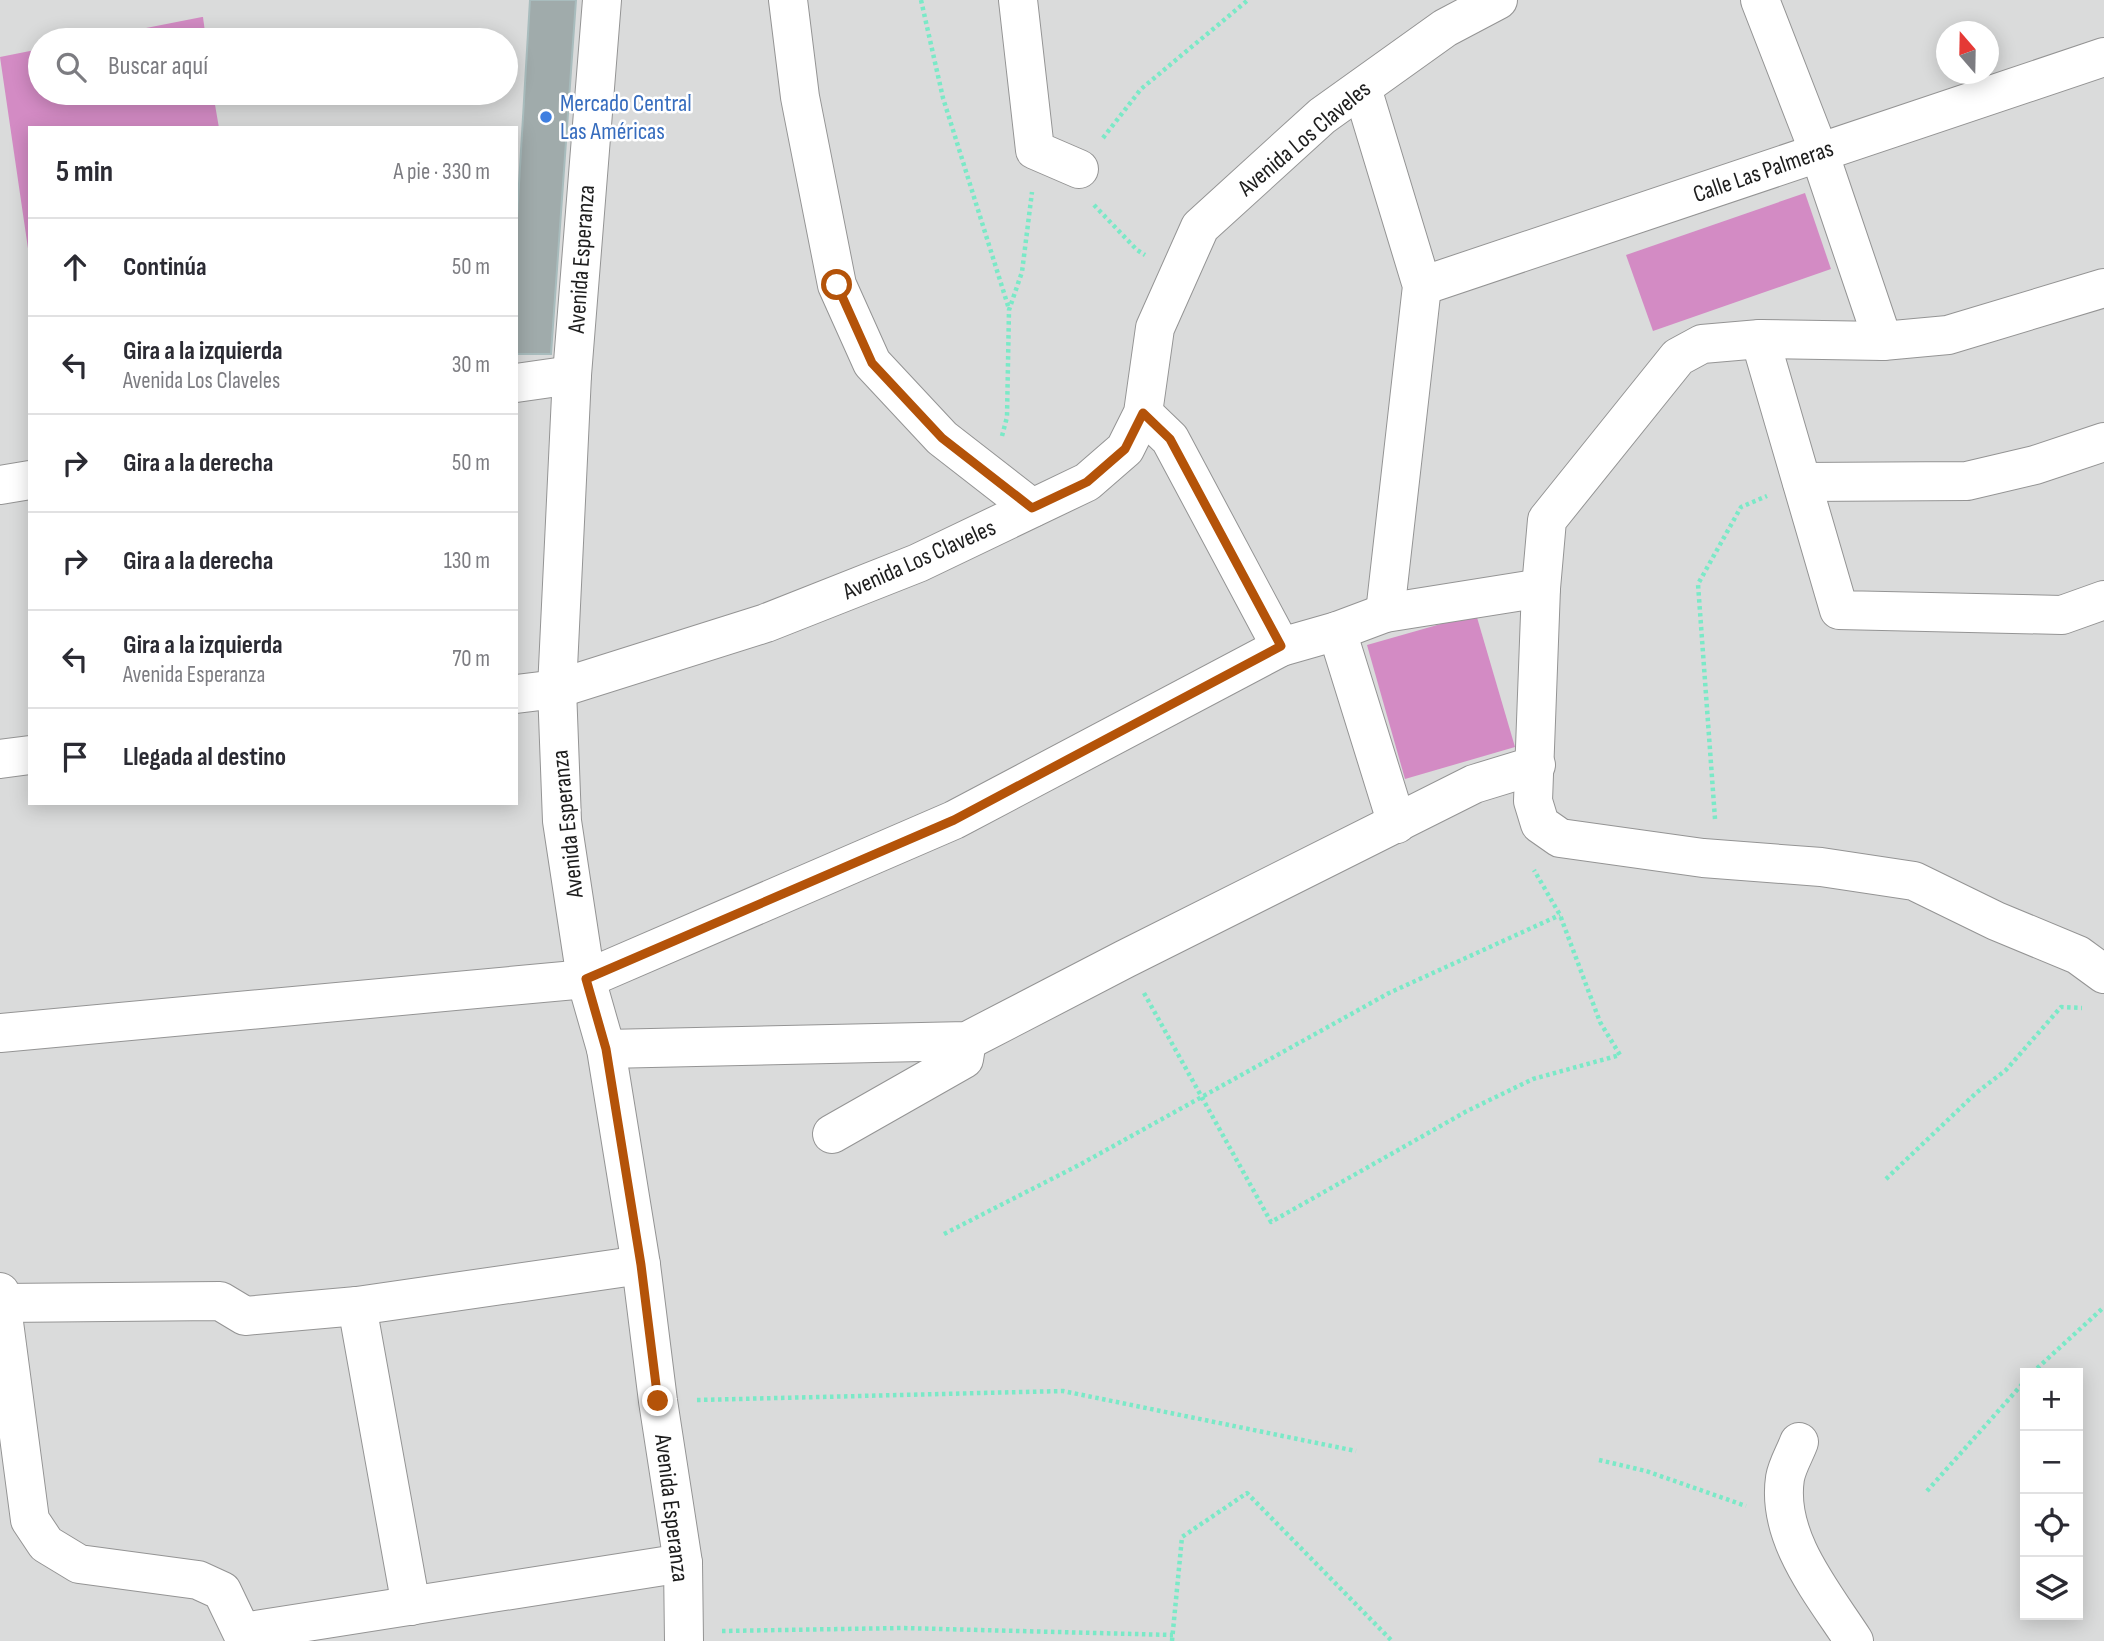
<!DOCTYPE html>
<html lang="es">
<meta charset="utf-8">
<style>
body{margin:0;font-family:"Sofia Sans Condensed",sans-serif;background:#f2f2f3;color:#2b2b33}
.controls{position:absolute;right:21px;bottom:21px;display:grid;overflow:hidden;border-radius:0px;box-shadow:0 4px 18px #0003}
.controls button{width:63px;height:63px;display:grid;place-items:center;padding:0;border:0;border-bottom:2px solid #e1e1e2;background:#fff;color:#2b2b33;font:35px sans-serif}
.compass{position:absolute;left:1936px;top:21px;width:63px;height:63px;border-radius:50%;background:#fff;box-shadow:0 4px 18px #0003;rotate:340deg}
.stop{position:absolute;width:21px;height:21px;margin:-16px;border:5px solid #b45309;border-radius:50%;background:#fff}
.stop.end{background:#b45309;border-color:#fff;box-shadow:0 2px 7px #0008}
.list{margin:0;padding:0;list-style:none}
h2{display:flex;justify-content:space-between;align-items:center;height:91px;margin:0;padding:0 28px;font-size:30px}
h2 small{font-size:23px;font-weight:400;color:#7c7c81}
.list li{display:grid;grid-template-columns:46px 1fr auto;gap:21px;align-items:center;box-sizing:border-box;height:98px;padding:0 28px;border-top:2px solid #e1e1e2}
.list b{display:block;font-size:26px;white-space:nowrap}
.list p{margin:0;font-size:23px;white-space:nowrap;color:#7c7c81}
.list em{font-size:23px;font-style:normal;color:#7c7c81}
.icon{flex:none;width:38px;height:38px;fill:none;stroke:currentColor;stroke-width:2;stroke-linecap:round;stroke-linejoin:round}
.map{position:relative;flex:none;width:2104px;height:1641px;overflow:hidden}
.search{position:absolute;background:#fff;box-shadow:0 4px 18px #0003;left:28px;top:28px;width:490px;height:77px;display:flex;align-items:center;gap:18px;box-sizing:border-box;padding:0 24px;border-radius:38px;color:#7c7c81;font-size:26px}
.panel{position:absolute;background:#fff;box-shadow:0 4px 18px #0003;left:28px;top:126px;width:490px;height:679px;border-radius:0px}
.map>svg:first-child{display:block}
.residential{fill:#dadbdb;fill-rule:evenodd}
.pitch{fill:#d38bc4}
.building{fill:#a0abab;stroke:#a8bcbd;stroke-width:2}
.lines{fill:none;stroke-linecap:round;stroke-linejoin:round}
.minor-casing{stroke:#949494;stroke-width:40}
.path{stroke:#7ae9c7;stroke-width:4.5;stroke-dasharray:3.5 3.5;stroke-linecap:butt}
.minor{stroke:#fff;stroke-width:38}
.route{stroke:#b45309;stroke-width:9}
.shop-dot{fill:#3f7fe0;stroke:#fff;stroke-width:2.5}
.labels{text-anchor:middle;stroke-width:5;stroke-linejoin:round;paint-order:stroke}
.shop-label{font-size:24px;fill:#366cbe;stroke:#fff;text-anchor:start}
.street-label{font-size:24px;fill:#1d1d1d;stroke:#fff}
</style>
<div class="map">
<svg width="2104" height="1641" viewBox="0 0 2104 1641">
<rect width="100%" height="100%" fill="#e4ebed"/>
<!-- residential -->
<path class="residential" d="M0,0H2104V1641H0ZM1946,32H1988V74H1946ZM40,40H506V93H40ZM30,128H516V803H30ZM2025,1373H2078V1615H2025Z"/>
<!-- pitch -->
<g class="pitch">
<path d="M203,17L206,40H85L202,17Z"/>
<path d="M40,49V93H213L219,128H30V262L0,57Z"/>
<path d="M1805,193L1831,269L1653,331L1626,255Z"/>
<path d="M1476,614L1515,747L1405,779L1367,645Z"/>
</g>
<!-- building -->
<path class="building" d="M530,0H576L551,354H516V234Z"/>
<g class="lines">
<!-- minor casing -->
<g class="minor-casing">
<g id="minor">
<path d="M602,0L572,375L557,689L562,821L586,979L606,1049L641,1265L658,1401L683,1563L684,1641"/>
<path d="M788,0L800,97L837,285L872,363L942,438L1032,508"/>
<path d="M1018,0L1035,150L1079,169"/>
<path d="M1760,0L1819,152L1883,341"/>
<path d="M1362,88L1422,286L1385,613"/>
<path d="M1422,286L2104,57"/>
<path d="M2104,288L1948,335L1883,341L1760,339L1702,344L1678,357L1547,520L1541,588L1533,801L1540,824L1560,838L1703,858L1821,867L1914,881L1996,921L2078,955L2104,974"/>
<path d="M1760,339L1839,610L2062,615L2104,600"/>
<path d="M516,383L572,375"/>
<path d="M1143,413L1170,439L1281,647"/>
<path d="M1802,482L1967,481L2035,465L2104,442"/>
<path d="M0,485L30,480"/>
<path d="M1337,631L1397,824"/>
<path d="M516,694L557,689L766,623L918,563L1087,482L1125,449L1143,413L1155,328L1200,227L1322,116L1445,28L1498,0"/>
<path d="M0,759L30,755"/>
<path d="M0,1033L586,979L954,820L1281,647L1337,631L1385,613L1541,588"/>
<path d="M606,1049L967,1041L1125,959L1474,784L1536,765"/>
<path d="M832,1134L964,1059L967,1041"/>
<path d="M0,1292L30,1520L46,1544L79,1564L198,1580L222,1591L246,1641"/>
<path d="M1,1303L220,1301L245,1316L357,1306L641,1265"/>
<path d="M357,1306L411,1606"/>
<path d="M1799,1442C1795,1453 1787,1466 1785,1478C1776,1538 1823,1593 1854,1641"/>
<path d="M243,1632L683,1563"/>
</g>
</g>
<!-- path -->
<g class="path">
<path d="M921,0L943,98L1009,309"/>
<path d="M1103,138L1141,89L1248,0"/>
<path d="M1094,205L1137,250L1145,255"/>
<path d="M1002,436L1007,417L1009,310L1022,272L1032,192"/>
<path d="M1715,819L1698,584L1741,507L1767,496"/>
<path d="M1144,993L1271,1222L1467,1111L1533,1079L1620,1055L1600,1022L1560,915L1534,870"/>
<path d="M1886,1179L1976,1093L2006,1070L2061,1007L2082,1008"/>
<path d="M944,1234L1081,1164L1389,993L1560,915"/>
<path d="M2032,1373L2104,1307"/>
<path d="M697,1400L1063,1391L1356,1451"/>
<path d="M1599,1460L1646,1471L1746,1506"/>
<path d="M1927,1491L2025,1381"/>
<path d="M722,1631L902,1628L1173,1635"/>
<path d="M1172,1641L1182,1537L1247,1493L1392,1641"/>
</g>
<!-- minor -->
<use href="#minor" class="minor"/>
</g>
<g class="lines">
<!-- route -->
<path class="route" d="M658,1401L641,1265L606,1049L586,979L954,820L1281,646L1170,439L1143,413L1125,449L1087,482L1032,508L942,438L872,363L837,285"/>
</g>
<!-- markers -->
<circle class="shop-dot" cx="546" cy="117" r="7"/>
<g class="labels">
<!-- shop labels -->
<g class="shop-label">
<text x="560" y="111">Mercado Central<tspan x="560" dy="28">Las Américas</tspan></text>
</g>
<!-- street labels -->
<g class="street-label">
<text transform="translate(1304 138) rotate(-40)" y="8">Avenida Los Claveles</text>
<text transform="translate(1763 171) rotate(-19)" y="8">Calle Las Palmeras</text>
<text transform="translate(581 259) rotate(-86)" y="8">Avenida Esperanza</text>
<text transform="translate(919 559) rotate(-24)" y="8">Avenida Los Claveles</text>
<text transform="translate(567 824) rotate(-96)" y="8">Avenida Esperanza</text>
<text transform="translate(672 1508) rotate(83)" y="8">Avenida Esperanza</text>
</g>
</g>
</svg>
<div class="controls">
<button>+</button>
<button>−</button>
<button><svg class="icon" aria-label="locate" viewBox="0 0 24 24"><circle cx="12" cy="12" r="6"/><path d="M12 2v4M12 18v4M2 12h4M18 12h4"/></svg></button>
<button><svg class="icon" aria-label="layers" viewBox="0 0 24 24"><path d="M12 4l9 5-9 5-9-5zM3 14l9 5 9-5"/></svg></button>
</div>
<svg class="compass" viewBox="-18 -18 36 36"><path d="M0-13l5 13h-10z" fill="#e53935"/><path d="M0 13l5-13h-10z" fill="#7c7c81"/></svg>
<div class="stop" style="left:837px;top:285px"></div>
<div class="stop end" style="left:658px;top:1401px"></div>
<div class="search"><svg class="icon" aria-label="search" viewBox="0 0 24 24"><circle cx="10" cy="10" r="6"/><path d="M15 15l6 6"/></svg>Buscar aquí</div>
<section class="panel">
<h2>5 min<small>A pie · 330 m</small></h2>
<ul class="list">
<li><svg class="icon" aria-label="ahead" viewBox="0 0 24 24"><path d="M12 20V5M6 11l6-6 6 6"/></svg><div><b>Continúa</b></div><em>50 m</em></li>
<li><svg class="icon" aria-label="left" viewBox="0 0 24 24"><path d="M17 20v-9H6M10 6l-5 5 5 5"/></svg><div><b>Gira a la izquierda</b><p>Avenida Los Claveles</p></div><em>30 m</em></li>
<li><svg class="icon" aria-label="right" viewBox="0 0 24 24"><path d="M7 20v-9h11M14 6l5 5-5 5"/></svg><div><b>Gira a la derecha</b></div><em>50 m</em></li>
<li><svg class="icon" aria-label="right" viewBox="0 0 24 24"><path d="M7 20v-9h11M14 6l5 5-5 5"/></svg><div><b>Gira a la derecha</b></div><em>130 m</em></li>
<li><svg class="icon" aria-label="left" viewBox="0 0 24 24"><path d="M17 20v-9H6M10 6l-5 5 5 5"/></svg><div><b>Gira a la izquierda</b><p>Avenida Esperanza</p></div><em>70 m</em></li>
<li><svg class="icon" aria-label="arrive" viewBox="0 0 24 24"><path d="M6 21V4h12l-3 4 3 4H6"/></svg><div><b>Llegada al destino</b></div></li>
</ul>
</section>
</div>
